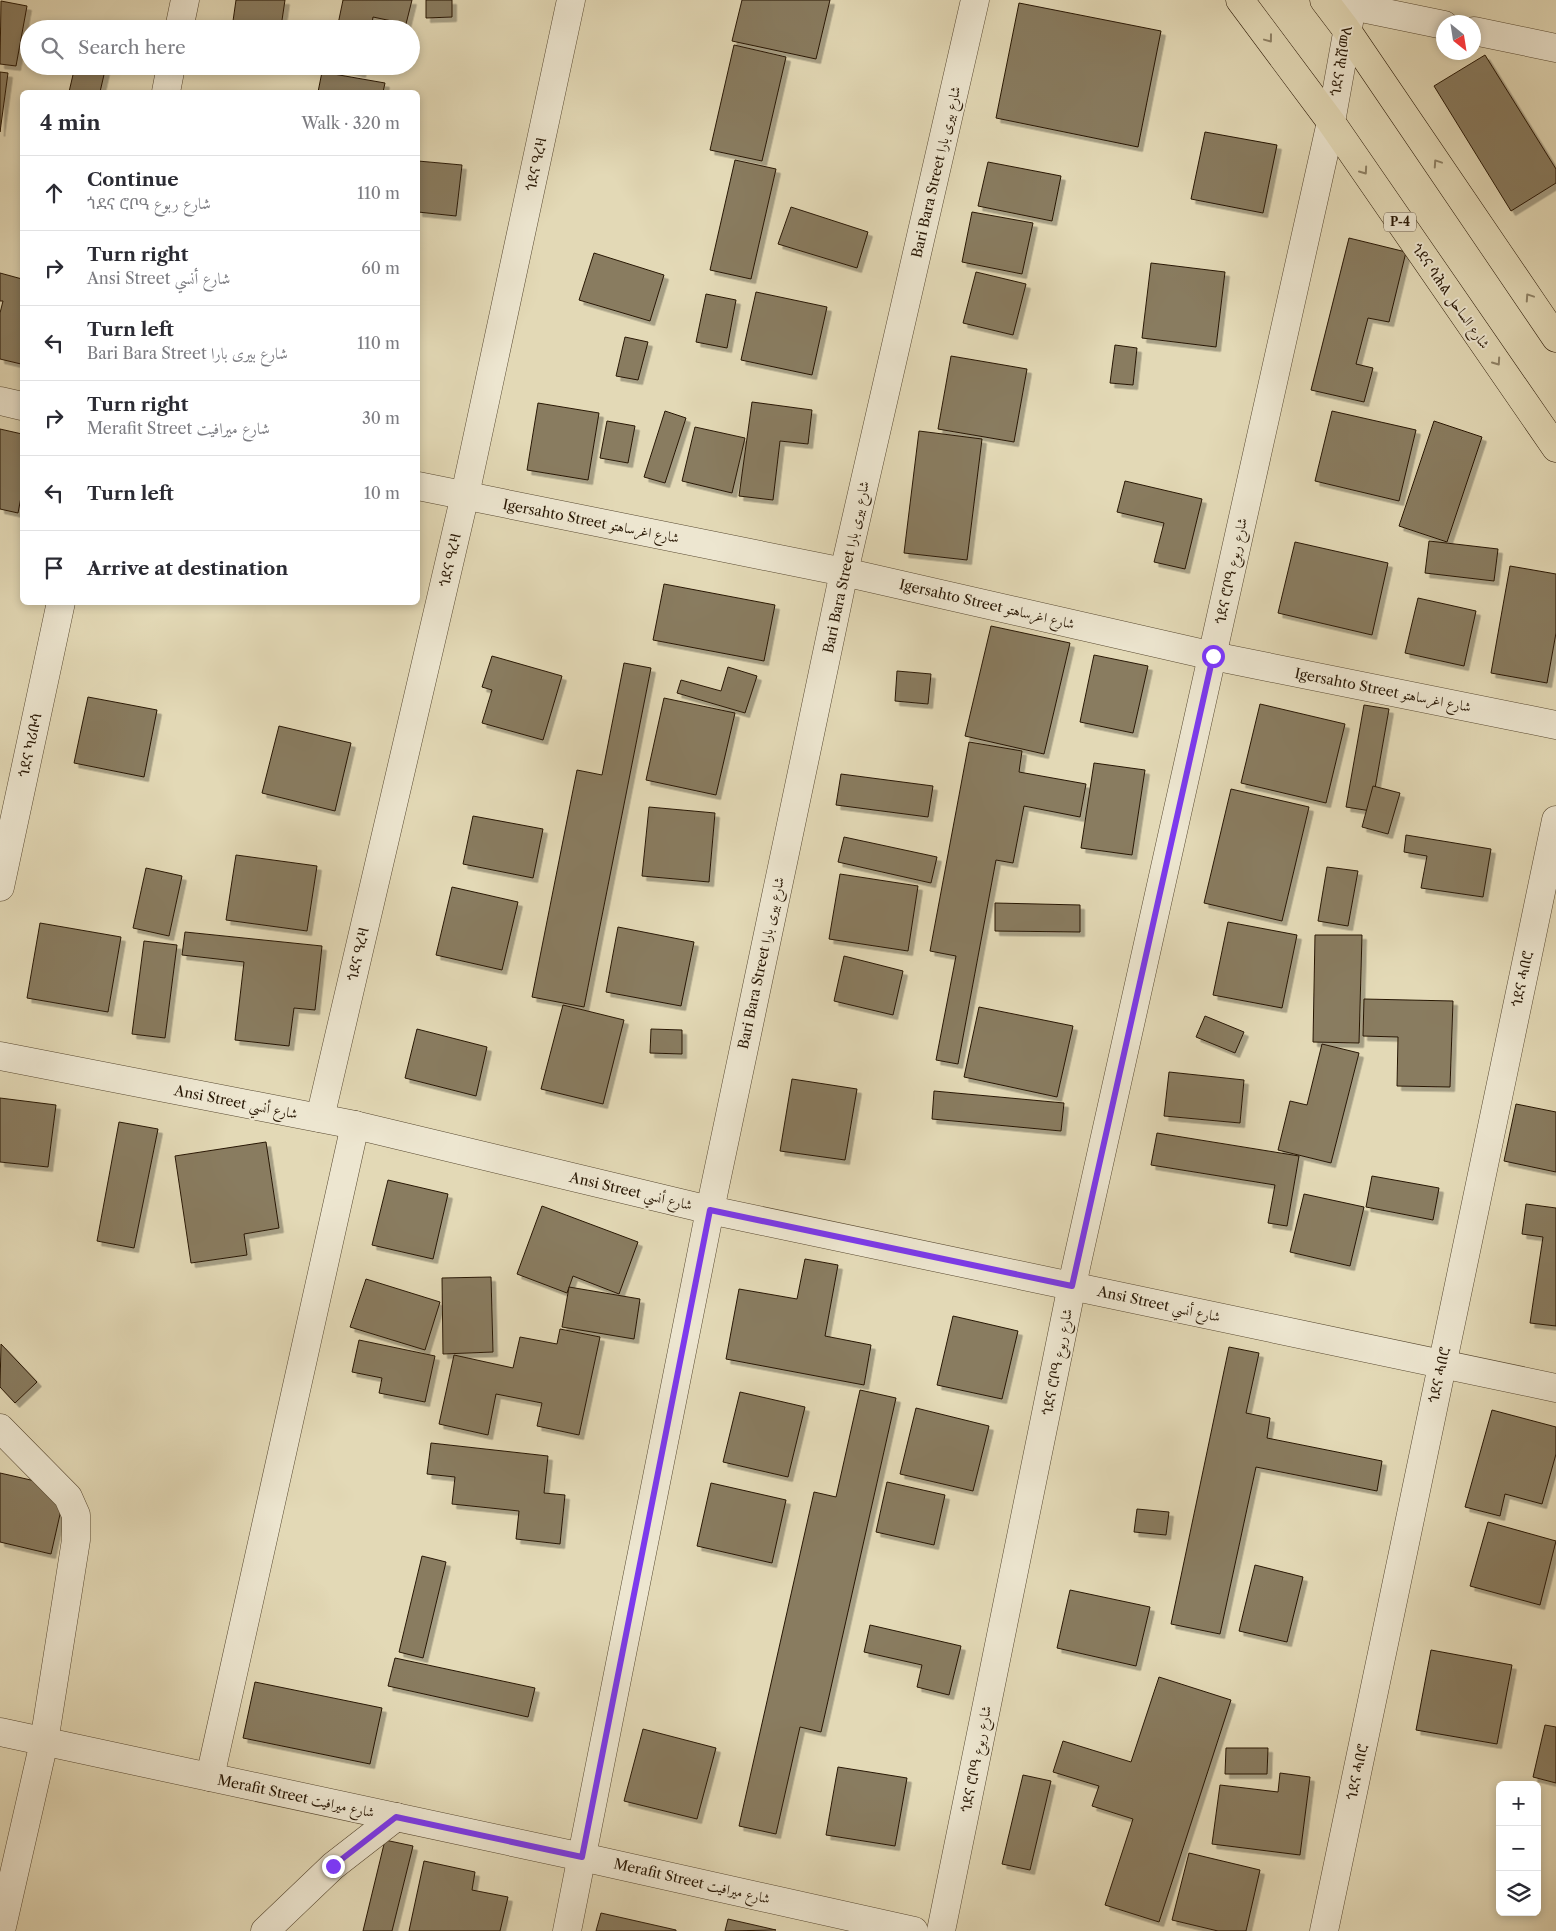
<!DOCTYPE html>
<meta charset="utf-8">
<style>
body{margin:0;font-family:"Libre Caslon Text",Amiri,"Noto Serif Ethiopic",serif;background:#f2f2f3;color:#2b2b33}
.controls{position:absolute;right:15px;bottom:15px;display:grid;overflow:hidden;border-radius:8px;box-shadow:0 2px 8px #0003}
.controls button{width:45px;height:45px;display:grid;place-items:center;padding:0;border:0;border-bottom:1px solid #e1e1e2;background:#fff;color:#2b2b33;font:25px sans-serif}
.compass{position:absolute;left:1436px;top:15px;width:45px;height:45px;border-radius:50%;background:#fff;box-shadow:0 2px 8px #0003;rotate:150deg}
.stop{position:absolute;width:15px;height:15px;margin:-11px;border:4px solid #7c3aed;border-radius:50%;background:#fff}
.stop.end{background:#7c3aed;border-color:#fff;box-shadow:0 1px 5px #0008}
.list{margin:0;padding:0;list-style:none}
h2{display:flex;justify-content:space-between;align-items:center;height:65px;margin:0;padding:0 20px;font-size:21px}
h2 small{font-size:16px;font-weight:400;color:#7c7c81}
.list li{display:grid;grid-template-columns:32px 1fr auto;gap:15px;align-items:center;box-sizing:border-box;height:75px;padding:0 20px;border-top:1px solid #e1e1e2}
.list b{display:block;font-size:19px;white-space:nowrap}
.list p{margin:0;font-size:16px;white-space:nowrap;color:#7c7c81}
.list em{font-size:16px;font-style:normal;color:#7c7c81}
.icon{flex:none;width:28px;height:28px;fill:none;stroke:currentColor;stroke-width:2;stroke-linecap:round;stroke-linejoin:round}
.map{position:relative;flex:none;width:1556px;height:1931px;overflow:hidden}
.search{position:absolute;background:#fff;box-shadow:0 2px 8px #0003;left:20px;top:20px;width:400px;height:55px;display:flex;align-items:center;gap:12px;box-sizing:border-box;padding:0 18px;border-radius:28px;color:#7c7c81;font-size:19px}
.panel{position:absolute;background:#fff;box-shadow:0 2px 8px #0003;left:20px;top:90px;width:400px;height:515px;border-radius:8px}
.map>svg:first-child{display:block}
.building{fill:#897c61;stroke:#281704;filter:url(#shadow)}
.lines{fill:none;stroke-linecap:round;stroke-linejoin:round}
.minor-casing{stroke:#574830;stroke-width:29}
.highway-casing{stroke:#281704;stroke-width:29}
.minor{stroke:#ede6d0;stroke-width:28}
.highway{stroke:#e3d9b6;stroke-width:28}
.oneway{stroke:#8f8266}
.route{stroke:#7c3aed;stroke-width:6}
.labels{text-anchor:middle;stroke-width:4;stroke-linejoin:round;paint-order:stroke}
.shield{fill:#ede6d0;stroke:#635541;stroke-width:1}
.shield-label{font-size:12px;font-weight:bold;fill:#281704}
.street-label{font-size:14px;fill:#281704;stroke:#ede6d0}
</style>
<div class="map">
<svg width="1556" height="1931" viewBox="0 0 1556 1931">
<defs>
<filter id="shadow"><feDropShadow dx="4.5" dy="4.5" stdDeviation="0" flood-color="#0004"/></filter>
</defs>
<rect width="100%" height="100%" fill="#e3d9b6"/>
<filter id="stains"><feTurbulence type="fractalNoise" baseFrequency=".004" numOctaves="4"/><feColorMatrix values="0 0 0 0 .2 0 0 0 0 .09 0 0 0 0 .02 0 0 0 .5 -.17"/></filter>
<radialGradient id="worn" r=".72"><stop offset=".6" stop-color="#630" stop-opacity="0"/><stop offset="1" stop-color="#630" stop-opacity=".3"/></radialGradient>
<!-- building -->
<g class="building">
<path d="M236,0H285L281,27L233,21Z"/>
<path d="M343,0H412L406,24L373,17L371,29H337Z"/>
<path d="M426,0H452V17L426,18Z"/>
<path d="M742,0H830L816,59L732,41Z"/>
<path d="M1,1L27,6L16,66L0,64Z"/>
<path d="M1019,3L1161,31L1138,147L996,118Z"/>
<path d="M734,45L786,57L762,161L710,150Z"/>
<path d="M1485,55L1556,169V183L1511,211L1434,86Z"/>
<path d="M75,66H106L100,92H69Z"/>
<path d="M332,66H362L361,73Z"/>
<path d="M0,72L8,73L0,132Z"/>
<path d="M322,72L385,83L383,92H318Z"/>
<path d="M1205,132L1277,145L1263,213L1191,199Z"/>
<path d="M735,160L776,169L751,279L710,270Z"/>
<path d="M418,161L462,165L456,216L418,212Z"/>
<path d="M988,162L1061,176L1052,221L978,206Z"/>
<path d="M791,207L868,232L857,268L778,244Z"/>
<path d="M972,212L1033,223L1022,274L962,262Z"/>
<path d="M1349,238L1406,252L1389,322L1368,318L1356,364L1373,368L1364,402L1311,390Z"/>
<path d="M594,253L664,275L650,321L579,300Z"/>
<path d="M1151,263L1225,272L1216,347L1142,338Z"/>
<path d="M976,272L1026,284L1013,335L963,323Z"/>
<path d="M0,273L22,279L21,364L0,359V313L3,301H0Z"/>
<path d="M756,292L827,307L812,375L741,360Z"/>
<path d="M706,294L736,300L727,348L696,342Z"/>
<path d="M625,337L648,342L638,380L616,376Z"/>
<path d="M1115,345L1137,348L1133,385L1110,383Z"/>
<path d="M951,356L1027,369L1014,442L938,429Z"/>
<path d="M752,402L812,410L808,444L780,441L773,500L739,496Z"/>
<path d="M538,403L599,413L588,480L527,470Z"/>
<path d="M665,411L686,418L665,483L644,477Z"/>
<path d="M1332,411L1416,430L1399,501L1315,481Z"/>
<path d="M607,421L635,426L628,463L600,458Z"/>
<path d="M1434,421L1482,437L1447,542L1399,526Z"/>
<path d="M695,427L745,438L732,493L682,481Z"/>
<path d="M0,429L22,434V492L18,513L0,509Z"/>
<path d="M919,431L982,439L967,560L904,553Z"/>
<path d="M1125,481L1202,499L1185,569L1154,562L1164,523L1117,512Z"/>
<path d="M1429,541L1498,549L1494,581L1425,573Z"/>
<path d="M1295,542L1388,563L1372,635L1278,613Z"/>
<path d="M1510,566L1556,574V633L1547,683L1491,673Z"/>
<path d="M664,584L775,605L764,661L653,640Z"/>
<path d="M1418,598L1476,611L1464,666L1405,653Z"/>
<path d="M991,626L1070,643L1044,754L965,736Z"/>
<path d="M1094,655L1148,666L1133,733L1080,722Z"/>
<path d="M492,656L562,676L543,740L482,723L492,690L482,687Z"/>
<path d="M624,663L651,668L584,1007L532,997L577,770L602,775Z"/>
<path d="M728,667L757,676L745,713L677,693L681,680L721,691Z"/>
<path d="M897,671L931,674L928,704L895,701Z"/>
<path d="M88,697L157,710L144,777L74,763Z"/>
<path d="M664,698L735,713L716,795L646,780Z"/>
<path d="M1260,704L1345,724L1326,803L1241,783Z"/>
<path d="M1364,705L1389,709L1371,811L1346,807Z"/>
<path d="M279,726L351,743L335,811L262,793Z"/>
<path d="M969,742L1022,751L1019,772L1086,784L1080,817L1024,806L1013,863L996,860L958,1064L936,1060L956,956L930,951Z"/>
<path d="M1094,763L1145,770L1132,855L1081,848Z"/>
<path d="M841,774L933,786L928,817L836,805Z"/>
<path d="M1373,786L1400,793L1388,834L1362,827Z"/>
<path d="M1231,789L1309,807L1282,921L1204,903Z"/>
<path d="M649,807L715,813L709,882L642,876Z"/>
<path d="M473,816L543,829L533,878L463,864Z"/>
<path d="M1406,835L1491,849L1483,897L1421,888L1427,856L1404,852Z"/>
<path d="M844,837L937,857L931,883L838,862Z"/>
<path d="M236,855L317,866L307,931L226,920Z"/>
<path d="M1327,867L1358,871L1348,926L1318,921Z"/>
<path d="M146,868L182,876L169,936L133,928Z"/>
<path d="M840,874L918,886L908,951L829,939Z"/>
<path d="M452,887L518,902L502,970L436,955Z"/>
<path d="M995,903L1080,905V932L995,931Z"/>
<path d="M1228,922L1297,935L1282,1008L1213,995Z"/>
<path d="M40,923L121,937L108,1012L27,998Z"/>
<path d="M618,927L694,942L681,1006L606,992Z"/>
<path d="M185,932L322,946L315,1010L294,1008L289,1046L235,1040L244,962L182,955Z"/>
<path d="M1315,935H1362L1359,1043L1313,1042Z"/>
<path d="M144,941L177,945L165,1038L132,1034Z"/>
<path d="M844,956L903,971L893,1015L834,1001Z"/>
<path d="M1364,999L1453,1001L1450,1087L1397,1086L1398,1037L1363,1036Z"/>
<path d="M563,1005L624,1020L603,1104L541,1089Z"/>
<path d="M979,1007L1073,1026L1057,1097L964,1077Z"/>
<path d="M1205,1016L1244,1032L1235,1053L1196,1037Z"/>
<path d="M417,1029L487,1047L476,1096L405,1078Z"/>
<path d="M651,1029L682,1030V1054L650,1053Z"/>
<path d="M1322,1044L1359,1053L1331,1163L1278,1150L1290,1101L1307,1105Z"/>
<path d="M1169,1072L1244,1080L1240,1123L1164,1116Z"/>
<path d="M792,1079L857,1089L845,1160L780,1151Z"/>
<path d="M934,1091L1064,1103L1061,1131L932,1119Z"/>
<path d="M0,1098L56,1105L48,1167L0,1162Z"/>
<path d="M1516,1104L1556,1112V1172L1504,1161Z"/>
<path d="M119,1122L158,1129L134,1248L97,1241Z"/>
<path d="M1157,1133L1299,1156L1287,1226L1268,1223L1275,1185L1151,1165Z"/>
<path d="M266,1142L279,1228L244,1234L247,1255L191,1263L175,1156Z"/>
<path d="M1372,1176L1439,1188L1433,1220L1366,1207Z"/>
<path d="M388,1180L448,1194L433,1259L372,1245Z"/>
<path d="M1304,1194L1364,1207L1350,1266L1290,1252Z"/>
<path d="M1526,1204L1556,1208V1326L1530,1323L1543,1237L1522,1234Z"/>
<path d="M542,1206L638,1242L619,1294L573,1276L567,1293L517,1274Z"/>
<path d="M805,1259L838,1265L825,1336L871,1345L864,1385L726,1359L739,1289L797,1299Z"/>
<path d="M491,1277L493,1352L443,1354L442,1278Z"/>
<path d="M366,1279L440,1302L425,1350L350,1327Z"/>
<path d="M569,1287L640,1299L634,1339L562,1327Z"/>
<path d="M953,1316L1018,1331L1002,1399L937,1385Z"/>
<path d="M560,1329L600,1337L579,1435L537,1426L542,1403L496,1394L488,1435L439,1424L454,1355L513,1368L520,1337L557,1344Z"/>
<path d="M359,1340L435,1356L425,1402L379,1393L382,1378L352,1372Z"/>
<path d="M1,1344L37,1382L15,1403L0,1387Z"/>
<path d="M1229,1347L1259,1353L1246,1413L1270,1418L1267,1438L1382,1461L1377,1491L1256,1467L1220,1634L1171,1624Z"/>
<path d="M860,1390L896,1398L821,1732L800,1727L776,1834L739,1826L814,1492L836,1497Z"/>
<path d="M740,1392L805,1407L788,1477L723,1462Z"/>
<path d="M916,1408L989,1426L973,1491L900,1474Z"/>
<path d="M1492,1410L1556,1427V1454L1542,1504L1505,1494L1500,1516L1465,1507Z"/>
<path d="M431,1443L548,1456L544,1493L565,1495L560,1544L516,1539L519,1511L452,1504L455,1477L427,1474Z"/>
<path d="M0,1473L66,1488L51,1554L0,1542Z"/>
<path d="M887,1482L945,1495L934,1545L876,1532Z"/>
<path d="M711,1483L786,1500L772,1563L697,1546Z"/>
<path d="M1137,1509L1169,1512L1166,1535L1134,1532Z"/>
<path d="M1488,1522L1556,1541L1540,1605L1470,1586Z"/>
<path d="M422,1556L446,1562L423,1658L399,1652Z"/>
<path d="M1255,1565L1303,1577L1287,1642L1239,1631Z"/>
<path d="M1070,1590L1150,1607L1136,1666L1057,1648Z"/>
<path d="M870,1625L961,1646L949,1695L917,1687L922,1665L864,1652Z"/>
<path d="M1431,1650L1512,1665L1497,1744L1416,1730Z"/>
<path d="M395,1658L535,1688L528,1717L388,1686Z"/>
<path d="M1159,1677L1231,1700L1159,1922L1105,1905L1133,1819L1092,1806L1099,1786L1053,1772L1063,1741L1131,1762Z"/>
<path d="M255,1682L382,1708L370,1764L243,1738Z"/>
<path d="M1545,1725L1556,1727V1783L1533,1777Z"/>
<path d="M643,1729L716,1748L697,1819L624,1801Z"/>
<path d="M1226,1748H1268L1267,1774H1225Z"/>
<path d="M838,1767L907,1778L895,1846L826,1835Z"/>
<path d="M1280,1773L1310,1777L1300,1855L1212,1844L1220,1785L1278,1792Z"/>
<path d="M1023,1775L1051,1781L1030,1870L1002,1864Z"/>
<path d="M385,1840L413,1846L392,1931H363Z"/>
<path d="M1189,1853L1260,1870L1246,1931H1218L1172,1920Z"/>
<path d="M424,1861L475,1872L472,1890L508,1897L500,1931H409Z"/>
<path d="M601,1913L676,1930V1931H596Z"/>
<path d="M728,1919L776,1930L725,1931Z"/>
</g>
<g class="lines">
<!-- minor casing -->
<g class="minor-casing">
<g id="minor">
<path d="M1352,6L1444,25"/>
<path d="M179,29L185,0"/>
<path d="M1474,31L1556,48"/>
<path d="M166,92L171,66"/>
<path d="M0,401L22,406"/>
<path d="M418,486L844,572L1213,656L1556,725"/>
<path d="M0,887L61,602"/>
<path d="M0,1056L355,1125L710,1210L1556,1388"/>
<path d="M320,1118L465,495L571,0"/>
<path d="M0,1428L68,1497L76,1515V1540L44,1742L1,1931"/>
<path d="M0,1732L582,1857L914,1931"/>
<path d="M210,1777L355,1125"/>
<path d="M265,1931L333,1866L396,1817"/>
<path d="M567,1931L710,1210L844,572L975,0"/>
<path d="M941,1931L1072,1285L1331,122L1353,0"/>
<path d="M1324,1931L1556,820"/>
</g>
</g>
<!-- highway casing -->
<g class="highway-casing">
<g id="highway">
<path d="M1240,0L1331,122L1556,448"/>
<path d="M1324,0L1346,29L1556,338"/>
</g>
</g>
<!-- minor -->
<use href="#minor" class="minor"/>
<!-- highway -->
<use href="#highway" class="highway"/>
</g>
<!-- one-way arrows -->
<defs><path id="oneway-chevron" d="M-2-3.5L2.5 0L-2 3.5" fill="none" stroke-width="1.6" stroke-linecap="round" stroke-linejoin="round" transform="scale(1.25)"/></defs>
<g class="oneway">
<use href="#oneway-chevron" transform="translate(1269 39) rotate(53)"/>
<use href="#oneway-chevron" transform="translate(1437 163) rotate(-124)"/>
<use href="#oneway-chevron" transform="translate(1364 171) rotate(55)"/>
<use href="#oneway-chevron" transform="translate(1529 297) rotate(-124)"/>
<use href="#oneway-chevron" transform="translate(1497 362) rotate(55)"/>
</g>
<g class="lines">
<!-- route -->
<path class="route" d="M333,1866L396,1817L582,1857L710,1210L1072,1286L1213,656"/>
</g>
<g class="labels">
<!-- shield labels -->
<rect class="shield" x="1384" y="212.5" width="32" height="19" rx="4"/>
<g class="shield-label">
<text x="1400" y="226">P-4</text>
</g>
<!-- street labels -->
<g class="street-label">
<text transform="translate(1341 61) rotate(-80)" y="5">ጎደና ሕሽመለ</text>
<text transform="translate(536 164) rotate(-78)" y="5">ጎደና ዓረዛ</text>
<text transform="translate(936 172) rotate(-77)" y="5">Bari Bara Street شارع بيرى بارا</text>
<text transform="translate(1451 296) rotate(55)" y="5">ጎደና ሳሕል شارع الساحل</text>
<text transform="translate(591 521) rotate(11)" y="5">Igersahto Street شارع اغرساهتو</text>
<text transform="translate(450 560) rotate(-77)" y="5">ጎደና ዓረዛ</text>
<text transform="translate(846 567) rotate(-78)" y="5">Bari Bara Street شارع بيرى بارا</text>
<text transform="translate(1231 571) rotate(-78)" y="5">ጎደና ሮቦዓ شارع ربوع</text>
<text transform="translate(987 604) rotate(13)" y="5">Igersahto Street شارع اغرساهتو</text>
<text transform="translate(1383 690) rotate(11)" y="5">Igersahto Street شارع اغرساهتو</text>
<text transform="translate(30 745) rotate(-78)" y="5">ጎደና ካሪቡሳ</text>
<text transform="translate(358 954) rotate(-77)" y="5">ጎደና ዓረዛ</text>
<text transform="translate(761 963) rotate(-78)" y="5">Bari Bara Street شارع بيرى بارا</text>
<text transform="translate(1522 979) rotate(-78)" y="5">ጎደና ሓበሮ</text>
<text transform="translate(236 1102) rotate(11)" y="5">Ansi Street شارع أنسي</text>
<text transform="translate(631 1191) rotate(13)" y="5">Ansi Street شارع أنسي</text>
<text transform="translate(1159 1304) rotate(12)" y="5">Ansi Street شارع أنسي</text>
<text transform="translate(1057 1362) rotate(-79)" y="5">ጎደና ሮቦዓ شارع ربوع</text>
<text transform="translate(1439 1375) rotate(-78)" y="5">ጎደና ሓበሮ</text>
<text transform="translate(976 1759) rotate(-79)" y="5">ጎደና ሮቦዓ شارع ربوع</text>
<text transform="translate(1357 1772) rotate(-78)" y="5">ጎደና ሓበሮ</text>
<text transform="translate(296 1796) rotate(12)" y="5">Merafit Street شارع ميرافيت</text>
<text transform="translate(692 1881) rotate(13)" y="5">Merafit Street شارع ميرافيت</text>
</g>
</g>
<rect width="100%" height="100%" filter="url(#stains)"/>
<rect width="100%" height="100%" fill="url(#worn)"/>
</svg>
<div class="controls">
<button>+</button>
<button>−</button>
<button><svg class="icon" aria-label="layers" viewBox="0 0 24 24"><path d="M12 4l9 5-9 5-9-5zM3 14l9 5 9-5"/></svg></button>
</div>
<svg class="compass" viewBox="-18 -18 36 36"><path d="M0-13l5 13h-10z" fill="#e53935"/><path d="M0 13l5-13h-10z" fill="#7c7c81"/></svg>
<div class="stop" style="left:1213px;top:656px"></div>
<div class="stop end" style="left:333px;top:1866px"></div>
<div class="search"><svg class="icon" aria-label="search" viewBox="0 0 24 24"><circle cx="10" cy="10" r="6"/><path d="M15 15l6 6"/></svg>Search here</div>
<section class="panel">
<h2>4 min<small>Walk · 320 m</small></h2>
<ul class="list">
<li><svg class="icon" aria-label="ahead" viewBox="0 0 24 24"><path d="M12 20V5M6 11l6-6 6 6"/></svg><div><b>Continue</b><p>ጎደና ሮቦዓ شارع ربوع</p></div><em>110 m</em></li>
<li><svg class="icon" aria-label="right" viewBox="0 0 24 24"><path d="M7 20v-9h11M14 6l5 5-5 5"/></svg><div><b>Turn right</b><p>Ansi Street شارع أنسي</p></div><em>60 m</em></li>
<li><svg class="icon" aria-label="left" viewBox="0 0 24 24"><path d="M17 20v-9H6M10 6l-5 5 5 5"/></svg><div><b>Turn left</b><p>Bari Bara Street شارع بيرى بارا</p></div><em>110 m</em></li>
<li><svg class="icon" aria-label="right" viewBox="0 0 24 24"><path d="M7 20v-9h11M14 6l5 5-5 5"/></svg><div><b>Turn right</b><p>Merafit Street شارع ميرافيت</p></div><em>30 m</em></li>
<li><svg class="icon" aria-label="left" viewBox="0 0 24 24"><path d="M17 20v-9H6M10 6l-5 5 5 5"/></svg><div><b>Turn left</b></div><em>10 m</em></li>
<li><svg class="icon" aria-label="arrive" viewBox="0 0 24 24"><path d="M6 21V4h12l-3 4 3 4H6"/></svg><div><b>Arrive at destination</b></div></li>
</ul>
</section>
</div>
